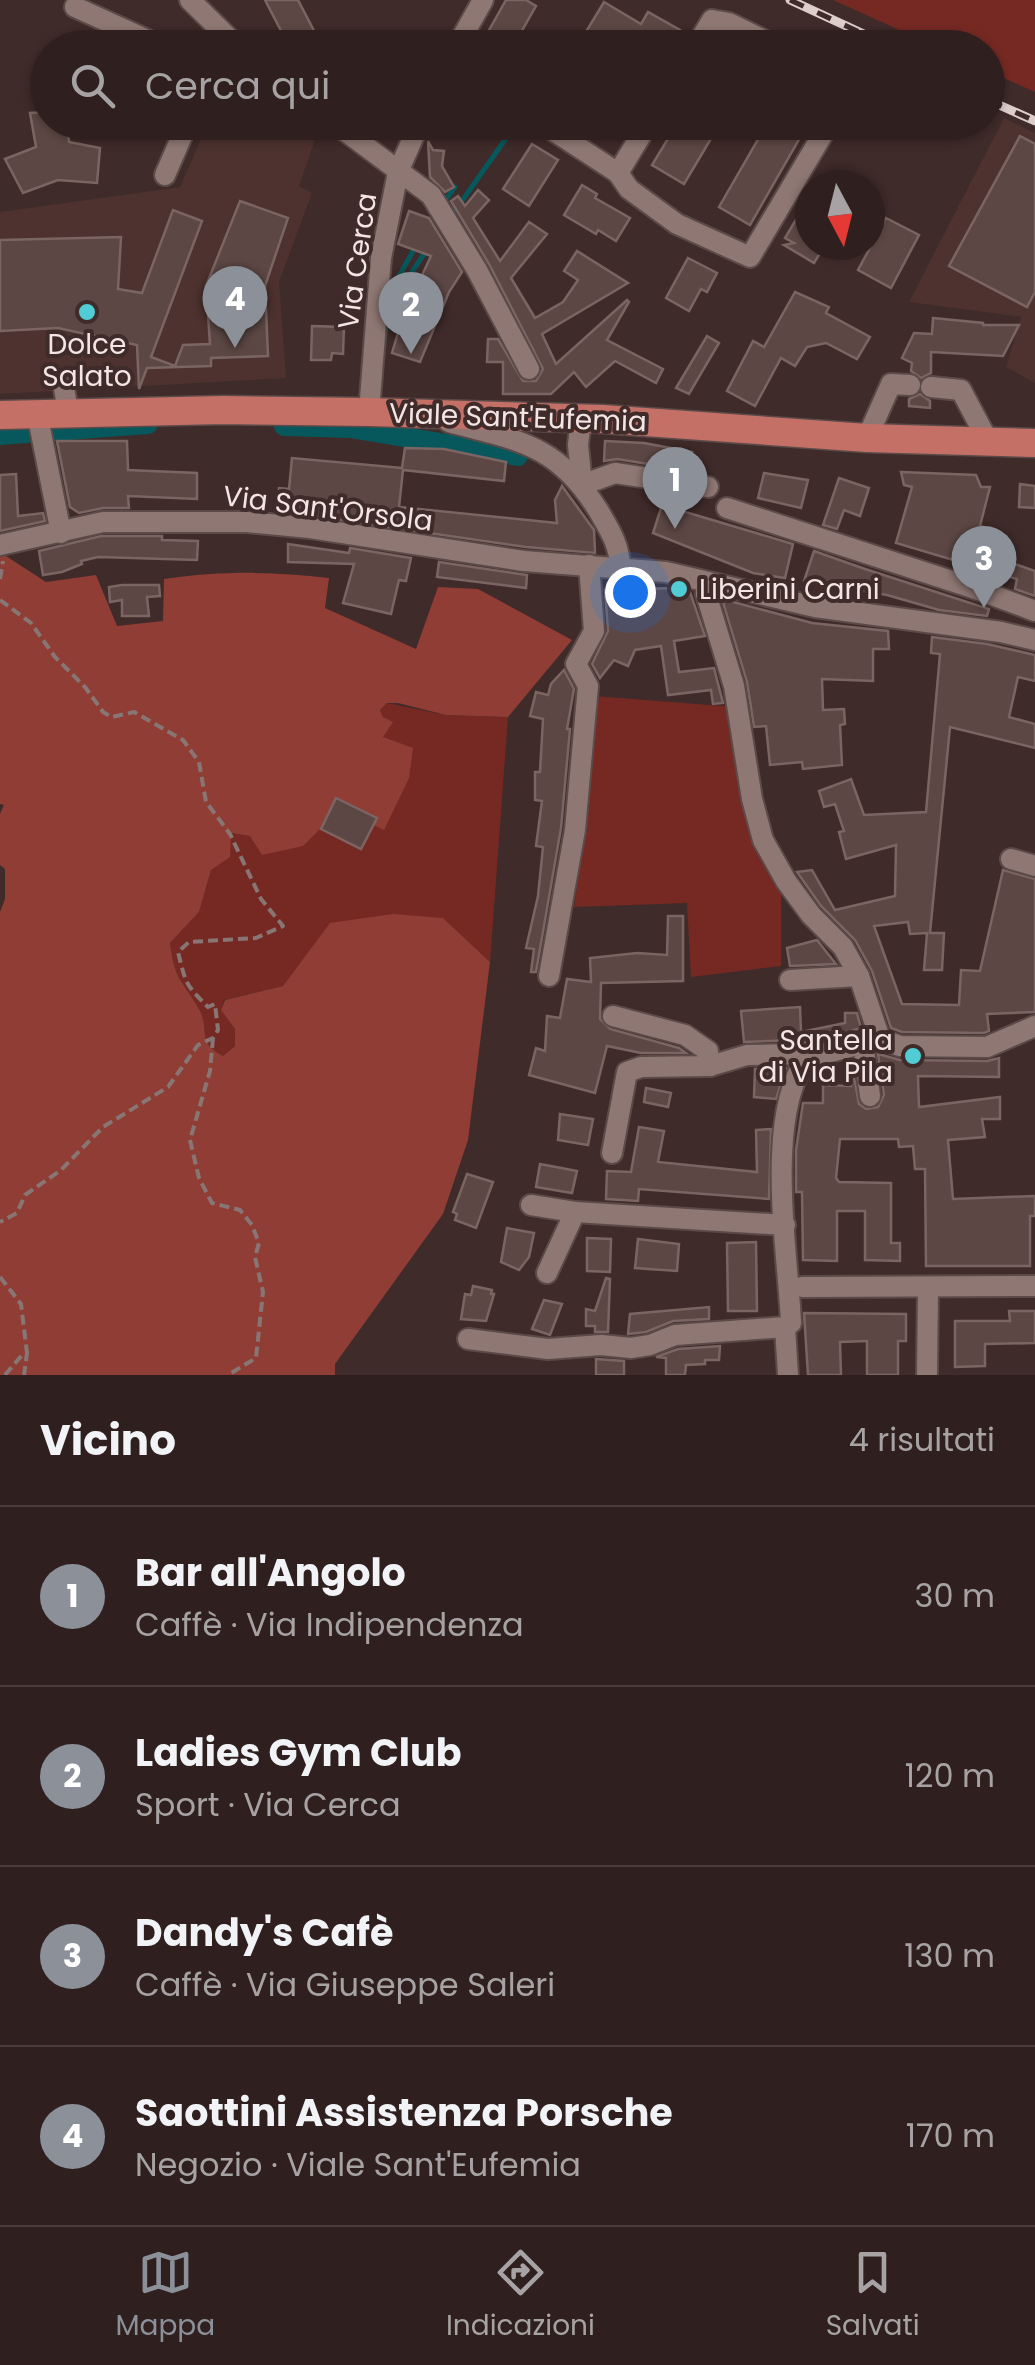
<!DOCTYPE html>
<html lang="it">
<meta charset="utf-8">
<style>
body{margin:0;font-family:Poppins,sans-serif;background:#372828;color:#f1f3f6}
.compass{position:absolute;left:795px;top:170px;width:90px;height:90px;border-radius:50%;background:#2f201f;box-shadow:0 2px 8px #0004;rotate:173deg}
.you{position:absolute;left:630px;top:592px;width:35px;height:35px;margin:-25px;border:8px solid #fff;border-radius:50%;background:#1a73e8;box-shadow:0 0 0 15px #1a73e833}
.badge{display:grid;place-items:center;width:65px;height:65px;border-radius:50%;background:#8c9099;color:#fff;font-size:32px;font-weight:700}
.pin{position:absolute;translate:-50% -82px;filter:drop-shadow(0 2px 5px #0008)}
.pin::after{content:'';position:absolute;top:52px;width:35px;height:30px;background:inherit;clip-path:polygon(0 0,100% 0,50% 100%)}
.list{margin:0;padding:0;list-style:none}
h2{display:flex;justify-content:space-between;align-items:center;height:130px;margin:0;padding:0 40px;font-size:42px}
h2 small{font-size:32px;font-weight:400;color:#a7a3a4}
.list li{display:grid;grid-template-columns:65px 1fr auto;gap:30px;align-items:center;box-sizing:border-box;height:180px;padding:0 40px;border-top:2px solid #4a3e3d}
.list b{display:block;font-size:38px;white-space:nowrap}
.list p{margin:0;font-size:32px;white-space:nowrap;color:#a7a3a4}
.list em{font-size:32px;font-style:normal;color:#a7a3a4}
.icon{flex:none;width:55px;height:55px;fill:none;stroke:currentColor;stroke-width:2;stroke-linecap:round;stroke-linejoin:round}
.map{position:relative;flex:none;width:1035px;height:1375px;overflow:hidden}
.search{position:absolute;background:#2f201f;box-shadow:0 2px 8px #0004;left:30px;right:30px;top:30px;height:110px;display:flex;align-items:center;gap:25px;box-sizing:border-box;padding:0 35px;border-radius:55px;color:#a7a3a4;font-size:38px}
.sheet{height:850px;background:#2f201f}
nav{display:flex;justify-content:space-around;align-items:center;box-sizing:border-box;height:140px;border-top:2px solid #4a3e3d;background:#2f201f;font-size:28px;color:#a7a3a4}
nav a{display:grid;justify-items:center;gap:5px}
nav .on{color:#8c9099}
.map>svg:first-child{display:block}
.built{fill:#4d322f}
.green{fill:#762923}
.forest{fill:#903d35}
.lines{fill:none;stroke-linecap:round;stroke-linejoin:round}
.stream{stroke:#07585c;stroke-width:5}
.canal{stroke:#07585c;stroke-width:20}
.building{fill:#5c4744;stroke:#7b6562;stroke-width:2.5}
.minor-casing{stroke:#5b4a48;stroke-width:24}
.major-casing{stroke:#5b4a48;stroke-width:31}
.path{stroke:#887674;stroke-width:4;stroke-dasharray:10 5;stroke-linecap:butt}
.minor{stroke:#8f7874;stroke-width:20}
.major{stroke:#c47067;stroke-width:28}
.rail-casing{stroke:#ddcecc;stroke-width:9}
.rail{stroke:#3f2b29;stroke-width:5;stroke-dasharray:15;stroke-linecap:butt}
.poi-dot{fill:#51ccd4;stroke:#3f2b29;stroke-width:4}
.labels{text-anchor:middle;stroke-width:8;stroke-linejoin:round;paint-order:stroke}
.street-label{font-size:28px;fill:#f3e5e3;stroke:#3f2b29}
.poi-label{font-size:28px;fill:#f3e5e3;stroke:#3f2b29}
</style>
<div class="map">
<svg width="1035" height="1375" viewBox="0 0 1035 1375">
<rect width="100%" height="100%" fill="#3f2b29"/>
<!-- built -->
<g class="built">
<path d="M1004,118L1035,133V383L1006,367L1021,317L909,302Z"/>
<path d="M208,123H305L318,131L299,186L312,193L279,282L286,378L0,394V212L180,187Z"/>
</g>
<!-- green -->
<g class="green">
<path d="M833,0H1035V92L988,71V48L937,47Z"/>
<path d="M594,696L735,707L740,792L751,825L781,889V966L691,977L687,903L574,907L583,848Z"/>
<path d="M387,703L446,715L508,717L490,962L443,918L331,923L283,986L224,1000L221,1010L235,1029V1046L223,1056C195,1041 211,1030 199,1009C182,979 175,982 170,943L199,912L211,870L231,833L251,836L340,809L384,829L383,717L380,710Z"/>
</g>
<!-- forest -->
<path class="forest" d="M0,556H6L46,582L96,575L117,626L163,621L164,579C221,571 272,571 329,578L325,608L416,649L438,587L478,589L572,640L508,717L446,715L398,703H387L380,710L383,717L393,722L383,737L413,748L409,778L384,830L340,809L303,846L262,855L250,836L231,833L230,857L211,870L199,912L170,943C175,982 182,979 199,1009C211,1030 195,1041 223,1056L235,1046V1029L221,1010L225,1000L283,986L330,923L393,914L443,918L490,962L468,1140L443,1214L335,1364V1375H0V912L5,899V869L0,865V814L4,805L0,804Z"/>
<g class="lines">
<!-- stream -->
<g class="stream">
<path d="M442,205L455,187"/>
<path d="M452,215L512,130"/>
<path d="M393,300L428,248"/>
<path d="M383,346L394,285L417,244"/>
</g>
<!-- canal -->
<g class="canal">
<path d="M284,426L350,428L518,456"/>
<path d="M0,435L148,424"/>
</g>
</g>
<!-- building -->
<g class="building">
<path d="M265,0H298L323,48H290Z"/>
<path d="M506,0H526L536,6L512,48H479Z"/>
<path d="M604,2L641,24L648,12L680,30L669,48H616L587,30Z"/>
<path d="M48,112V122H67L69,142L100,148L97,183L58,180L23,193L5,159L36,147L30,113Z"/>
<path d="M112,122H156L150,138Z"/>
<path d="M678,122H710L707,128L715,132L684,184L652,165Z"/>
<path d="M768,122H809L750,225L719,207Z"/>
<path d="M1020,136L1035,144V292L1027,307L949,266Z"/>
<path d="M428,141L433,150L444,151L442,166L454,187L445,192L430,177Z"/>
<path d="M532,144L558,160L529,206L503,189Z"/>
<path d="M582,185L597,194L595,198L630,218L616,241L598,230L596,234L564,215Z"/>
<path d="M478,190L489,200L473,218L500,261L529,222L547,234L511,278L535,318L563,302L578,280L564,271L577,251L628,283L542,334L556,364L627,300L629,302L607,340L663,369L656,383L615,361L586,387L574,372L551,394H503V362H487L488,339H498L523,381H536L543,369L489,264L451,201L458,196L465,206Z"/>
<path d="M810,196V245H825L814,263L784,245L794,243L785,238Z"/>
<path d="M240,201L288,218L265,286L268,356L211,358V366L147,368L139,389L137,345L58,328L0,331V240L121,237L118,289L142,293L173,210L202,221L151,357L175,366L183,345L210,344L206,286Z"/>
<path d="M409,211L429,218L462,272L449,292L420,362L392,353L403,316L431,256L398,244Z"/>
<path d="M886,218L919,235L891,288L858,270Z"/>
<path d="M688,258L717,273L707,292L701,289L689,311L666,298Z"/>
<path d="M795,292L829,307L826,313L870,337L857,359L826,343L807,347L795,366L781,358L755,406L727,391L753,341L764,347Z"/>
<path d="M933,318L983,323V325H1019L1003,356L931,352V373L921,378L911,371L912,363L902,358L914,333L932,334Z"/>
<path d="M312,326L344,327L343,354L332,353L331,360H311Z"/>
<path d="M707,336L719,343L689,394L676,388Z"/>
<path d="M920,394L930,401V408L909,406V399Z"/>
<path d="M57,441H127L128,470L197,473V499L128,496L129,508H103L79,513L70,507Z"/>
<path d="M605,441L644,443L692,452L686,470L617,459L604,461Z"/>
<path d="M405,448L444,449L506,462L504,481L403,470L399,507L557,523L555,500L562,486L594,530L595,553L526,547L277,511L279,488L289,489L292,458L402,468Z"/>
<path d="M901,472L976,475L981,487H990L980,526L998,531L992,556L1035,571V596L1015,589L1017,579L896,543L912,487L904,485Z"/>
<path d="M764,473L808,480L801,508L758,498Z"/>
<path d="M16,474L18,516L43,513L45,521L0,531V475Z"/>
<path d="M839,478L869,488L860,516L844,510L837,529L823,525Z"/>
<path d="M1020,484L1035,486V508L1019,507Z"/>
<path d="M662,505L793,544L785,578L753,573L653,533Z"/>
<path d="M101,536H162V540L198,541L197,560L98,557L81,561L82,564L62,572L43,575L39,551Z"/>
<path d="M288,544L349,553L350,548L411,558L406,581L399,580L391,614L343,603L354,564L288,562Z"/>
<path d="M814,551L865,569L989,609L987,616L939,610L887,595L804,581Z"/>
<path d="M439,562L527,575L526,588L437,577Z"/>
<path d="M122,585H159L160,596L147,597L149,616H122V600L110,602L109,587Z"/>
<path d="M676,588L690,592L705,636L674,641L679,672L714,668L723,703L713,704L711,690L668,695L661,646L635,650L628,666L614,660L600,678L592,664L608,631L605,590Z"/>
<path d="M722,599L812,623L888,631L889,649H873V681L822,679L823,710L844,709L845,724L840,725L842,765L803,769L802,762L770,765L766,726L754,727L747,682Z"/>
<path d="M932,637L987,644L1035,655V681L1018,677L1009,717L1035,724V748L950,727L930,933H944L942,970H924L927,933L910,934L908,922L874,926L902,1004L959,1005L961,970L980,971L1003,870L1035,879V1012L987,1014L989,1031L984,1033L902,1032L891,1028L872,971L855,940L821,906L797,872L812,870L835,910L895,896L896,845L846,859L839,832L844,831L835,804L824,807L819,791L851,779L864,815L926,812L940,654L931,653Z"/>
<path d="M564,670L574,689L567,729H570L561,828L536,972H531L534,949L526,948L538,896L543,847L536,846L542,801L535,800V772H540L543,719L530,716L536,692L548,695L551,684Z"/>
<path d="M336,798L377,818L361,849L321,829Z"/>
<path d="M668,916H683V981L601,983L600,1019L610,1029L679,1048L686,1053H641L607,1046L595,1093L529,1075L536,1048L545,1051L547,1016L560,1018L567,979L591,982L590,958L637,953L667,955Z"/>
<path d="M817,940L836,964L790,966L787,948Z"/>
<path d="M800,1007L801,1032L845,1023V1013H857L861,1028L807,1044L793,1040L744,1042L741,1011Z"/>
<path d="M878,1054L900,1060L987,1061L999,1058V1077L918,1076L919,1107L1000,1097V1119H982L985,1137L948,1140L953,1199L1035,1196V1216H1030V1266H926L925,1169H915L913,1146L899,1147L898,1139H840L836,1178L839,1182L891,1183V1243H900V1261L865,1260V1211H837V1261L803,1260L802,1192H796V1150L803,1103H823V1085L851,1086L848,1061H851L859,1104L866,1109L878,1107L884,1095Z"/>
<path d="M786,1068L776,1099L754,1097L755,1069Z"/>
<path d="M646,1088L671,1093L668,1107L644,1102Z"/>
<path d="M560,1114L593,1119L588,1145L558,1140Z"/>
<path d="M639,1127L664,1131L658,1162L757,1172L756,1130L771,1129L769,1199L639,1189L638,1201L606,1199L607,1171L631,1172Z"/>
<path d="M540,1164L577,1171L572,1193L536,1187Z"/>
<path d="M467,1174L493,1182L476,1228L455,1220L457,1214L453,1212Z"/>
<path d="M507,1228L534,1233L529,1257L519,1270L501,1262Z"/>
<path d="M587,1238L611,1239L610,1272L587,1271Z"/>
<path d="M638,1239L679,1244L677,1271L635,1268Z"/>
<path d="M756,1242L757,1311H728L727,1243Z"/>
<path d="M606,1278L610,1279L608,1332H595V1326H586V1309L595,1311Z"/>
<path d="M473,1286L492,1290L491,1294H494L486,1321L461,1319L465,1294L471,1295Z"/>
<path d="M544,1300L562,1304L550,1335L532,1329Z"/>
<path d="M709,1307V1319L673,1321L646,1332L628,1334L630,1314Z"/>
<path d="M1009,1311H1035V1343L985,1344V1366L955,1367V1321H1010Z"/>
<path d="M804,1313L906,1314V1341H898V1375H867V1341L840,1342L841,1375H808Z"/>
<path d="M720,1346L719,1360H705V1364L686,1365L685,1375H666V1358L656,1357L678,1349Z"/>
<path d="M596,1359L624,1361V1375H596Z"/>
</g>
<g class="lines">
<!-- minor casing -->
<g class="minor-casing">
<g id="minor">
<path d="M190,0L239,48"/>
<path d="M75,7L165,48"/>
<path d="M456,48L483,0"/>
<path d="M695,48L712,20L729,23L780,48"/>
<path d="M333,122L431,195L477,270L529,369"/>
<path d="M540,122L618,173L629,189L677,224L750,257L830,122"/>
<path d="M618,173L649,122"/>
<path d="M165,175L188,122"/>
<path d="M931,387L961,390L988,441"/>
<path d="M64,388L68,412"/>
<path d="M369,412L381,258L398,172L420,122"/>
<path d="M37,413L61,533"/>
<path d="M581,419L578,445L582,485"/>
<path d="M449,422C519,441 557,444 598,510C609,529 620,545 620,568"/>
<path d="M867,438L891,384L910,385"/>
<path d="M582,485L615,473L708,487"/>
<path d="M727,508L973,588L1035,611"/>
<path d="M0,545L103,522H247L310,528L524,561L666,572L815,607L1001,632L1035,640"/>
<path d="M707,582L706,594L734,686L752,799L763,840L786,881L811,915L843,947L859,976L880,1039"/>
<path d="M1011,859L1035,866"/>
<path d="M549,976L575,830L588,686L576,664L594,631L589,565"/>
<path d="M790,980L859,976"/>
<path d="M613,1016L685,1035L708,1051L710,1066"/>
<path d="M880,1039L900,1046L987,1047L1035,1026"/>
<path d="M863,1043L870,1096"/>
<path d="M612,1153L627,1072L641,1067L710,1066L747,1055L793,1054L807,1058"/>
<path d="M531,1205L575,1212L785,1225"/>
<path d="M547,1273L575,1212"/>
<path d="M802,1287L1035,1286"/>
<path d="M785,1327L788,1375"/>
<path d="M468,1339L548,1349L601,1345L631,1348L650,1345L675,1335L785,1327L791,1323C788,1252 764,1117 807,1058L880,1039"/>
<path d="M927,1375L928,1288"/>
</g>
</g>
<!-- major casing -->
<g class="major-casing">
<path id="major" d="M0,415L223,410L369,412L603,419L867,438L1035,443"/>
</g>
<!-- path -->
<g class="path">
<path d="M0,579L3,561"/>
<path d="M0,600L31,623L55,657L85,687L103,712L112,717L134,712L183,740L199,762L206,802L230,834L261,899L283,926L256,938L189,942L178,952C186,984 185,984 208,1007L215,1004L218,1030L213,1038L198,1045L168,1087L103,1127L61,1170L25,1195L17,1213L0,1222"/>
<path d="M213,1038L210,1071L190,1140L199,1178L212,1203L240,1210L252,1225L259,1243L255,1257L263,1292L256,1358L228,1375"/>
<path d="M0,1277L21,1304L27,1353"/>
<path d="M5,1375L23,1354L27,1353L24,1375"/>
</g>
<!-- minor -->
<use href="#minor" class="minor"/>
<!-- major -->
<use href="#major" class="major"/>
<!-- rail casing -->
<g class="rail-casing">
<g id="rail">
<path d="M790,0L894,48"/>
<path d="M988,100L1035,121"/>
</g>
</g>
<!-- rail -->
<use href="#rail" class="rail"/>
</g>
<!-- markers -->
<g class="poi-dot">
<circle cx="87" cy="312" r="10"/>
<circle cx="679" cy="589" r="10"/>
<circle cx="913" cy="1056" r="10"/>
</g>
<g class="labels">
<!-- street labels -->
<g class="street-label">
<text transform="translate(357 261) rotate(-82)" y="10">Via Cerca</text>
<text transform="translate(518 417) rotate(2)" y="10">Viale Sant'Eufemia</text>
<text transform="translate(328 508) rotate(7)" y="10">Via Sant'Orsola</text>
</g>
<!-- poi labels -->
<g class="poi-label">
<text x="87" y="354">Dolce<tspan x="87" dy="32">Salato</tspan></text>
<text x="699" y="599" text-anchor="start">Liberini Carni</text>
<text x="893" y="1050" text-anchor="end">Santella<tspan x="893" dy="32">di Via Pila</tspan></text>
</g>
</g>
</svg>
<svg class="compass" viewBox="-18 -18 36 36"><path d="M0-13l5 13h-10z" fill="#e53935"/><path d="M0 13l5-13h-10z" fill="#a7a3a4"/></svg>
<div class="you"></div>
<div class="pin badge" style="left:675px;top:529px">1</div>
<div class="pin badge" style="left:411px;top:354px">2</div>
<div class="pin badge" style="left:984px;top:608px">3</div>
<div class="pin badge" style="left:235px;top:348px">4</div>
<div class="search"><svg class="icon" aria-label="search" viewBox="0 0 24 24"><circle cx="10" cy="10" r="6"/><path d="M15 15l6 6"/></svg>Cerca qui</div>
</div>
<section class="sheet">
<h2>Vicino<small>4 risultati</small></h2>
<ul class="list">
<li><span class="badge">1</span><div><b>Bar all'Angolo</b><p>Caffè · Via Indipendenza</p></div><em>30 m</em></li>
<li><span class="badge">2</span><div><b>Ladies Gym Club</b><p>Sport · Via Cerca</p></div><em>120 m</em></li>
<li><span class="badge">3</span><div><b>Dandy's Cafè</b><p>Caffè · Via Giuseppe Saleri</p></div><em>130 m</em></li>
<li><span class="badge">4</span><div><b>Saottini Assistenza Porsche</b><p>Negozio · Viale Sant'Eufemia</p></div><em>170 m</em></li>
</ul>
</section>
<nav>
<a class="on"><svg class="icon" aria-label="map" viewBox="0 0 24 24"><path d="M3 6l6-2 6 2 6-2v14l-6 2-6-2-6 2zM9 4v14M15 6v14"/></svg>Mappa</a>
<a><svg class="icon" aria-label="directions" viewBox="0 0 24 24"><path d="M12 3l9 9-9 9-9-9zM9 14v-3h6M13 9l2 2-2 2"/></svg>Indicazioni</a>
<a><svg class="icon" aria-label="saved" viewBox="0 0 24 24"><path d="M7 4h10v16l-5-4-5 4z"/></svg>Salvati</a>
</nav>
